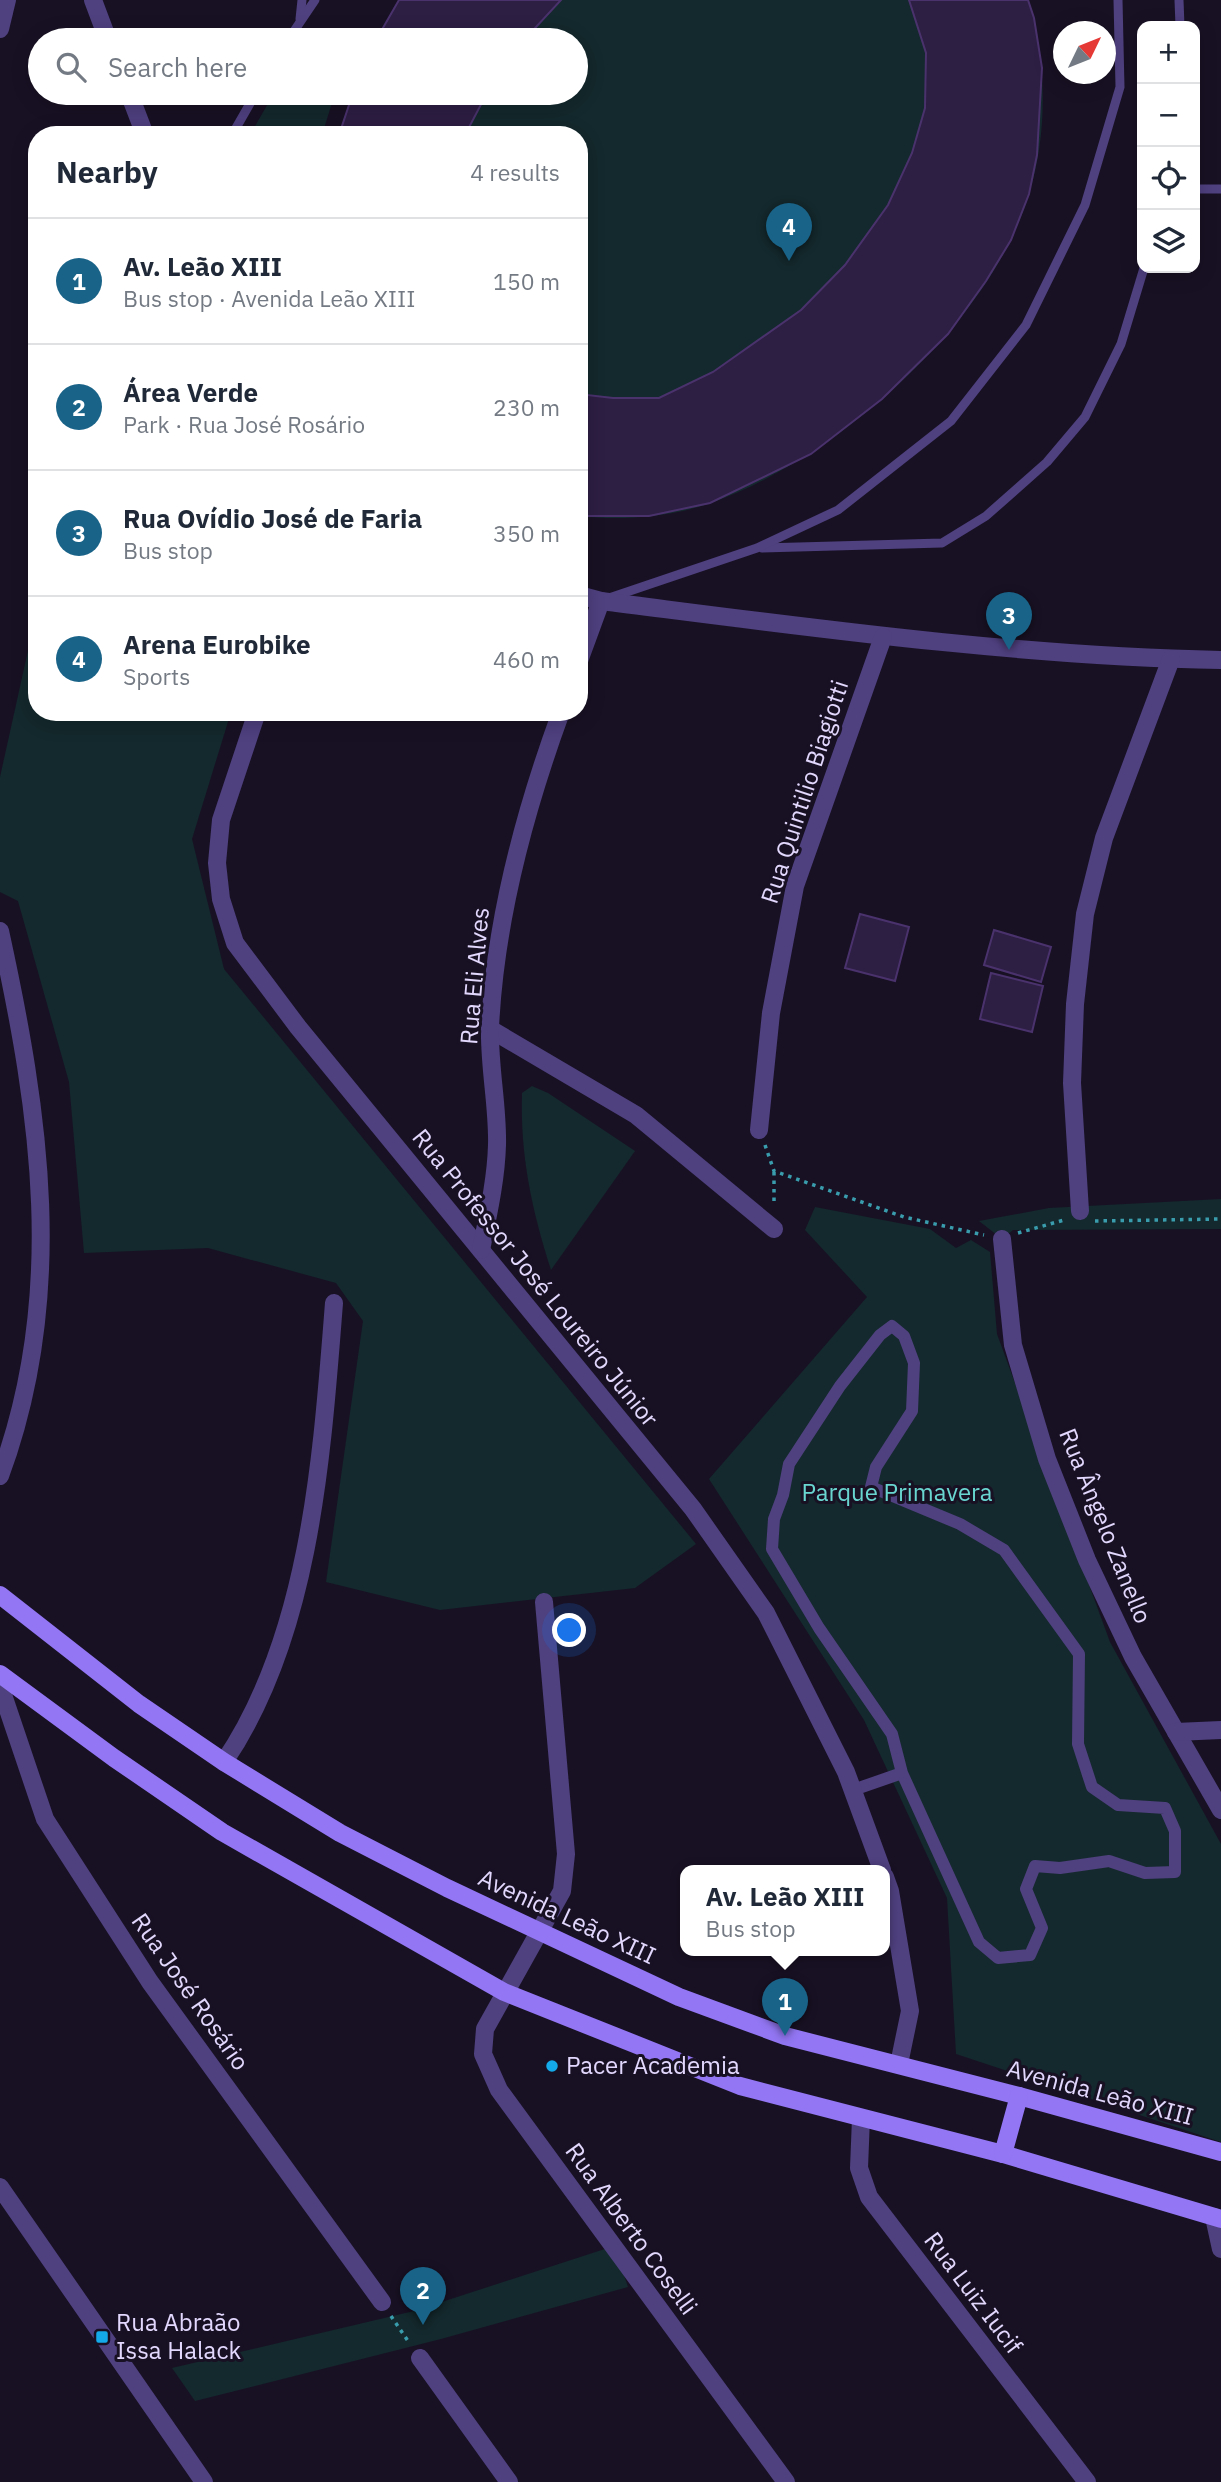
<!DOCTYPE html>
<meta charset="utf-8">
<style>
body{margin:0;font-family:"IBM Plex Sans",sans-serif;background:#f2f2f3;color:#1f2937}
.controls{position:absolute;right:21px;top:21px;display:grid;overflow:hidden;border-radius:14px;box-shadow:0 4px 18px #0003}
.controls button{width:63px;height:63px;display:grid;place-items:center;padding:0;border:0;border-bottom:2px solid #e0e1e3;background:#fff;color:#1f2937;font:35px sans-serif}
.compass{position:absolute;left:1053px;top:21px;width:63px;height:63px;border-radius:50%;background:#fff;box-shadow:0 4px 18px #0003;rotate:47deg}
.you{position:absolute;left:570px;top:1631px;width:24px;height:24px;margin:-18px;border:5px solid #fff;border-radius:50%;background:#1a73e8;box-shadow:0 0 0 10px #1a73e833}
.badge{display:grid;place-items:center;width:46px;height:46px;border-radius:50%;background:#1a6388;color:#fff;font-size:23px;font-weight:700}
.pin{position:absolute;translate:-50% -58px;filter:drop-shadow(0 2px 4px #0008)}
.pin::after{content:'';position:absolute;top:37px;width:24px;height:21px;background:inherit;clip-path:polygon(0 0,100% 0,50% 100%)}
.popup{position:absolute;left:680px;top:1865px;width:210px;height:91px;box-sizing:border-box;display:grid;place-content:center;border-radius:14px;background:#fff;filter:drop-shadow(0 2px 5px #0005);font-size:23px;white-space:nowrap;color:#747a83}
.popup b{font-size:26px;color:#1f2937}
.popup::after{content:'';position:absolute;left:50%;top:100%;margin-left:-14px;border:14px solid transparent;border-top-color:#fff}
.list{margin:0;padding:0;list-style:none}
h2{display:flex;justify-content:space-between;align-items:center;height:91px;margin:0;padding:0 28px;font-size:30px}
h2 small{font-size:23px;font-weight:400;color:#747a83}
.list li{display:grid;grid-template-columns:46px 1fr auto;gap:21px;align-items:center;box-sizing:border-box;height:126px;padding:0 28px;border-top:2px solid #e0e1e3}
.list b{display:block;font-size:26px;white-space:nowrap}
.list p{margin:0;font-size:23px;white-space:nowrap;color:#747a83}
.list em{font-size:23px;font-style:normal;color:#747a83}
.icon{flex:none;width:38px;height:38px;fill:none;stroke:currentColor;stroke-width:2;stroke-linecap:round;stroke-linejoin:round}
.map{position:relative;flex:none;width:1221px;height:2482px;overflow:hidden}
.search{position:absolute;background:#fff;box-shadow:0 4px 18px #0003;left:28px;top:28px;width:560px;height:77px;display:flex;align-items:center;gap:18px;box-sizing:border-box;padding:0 24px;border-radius:38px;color:#747a83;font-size:26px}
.panel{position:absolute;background:#fff;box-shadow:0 4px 18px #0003;left:28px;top:126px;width:560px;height:595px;border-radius:28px}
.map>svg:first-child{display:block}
.green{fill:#14292d}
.building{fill:#2d1e43;stroke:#4a326d;stroke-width:2}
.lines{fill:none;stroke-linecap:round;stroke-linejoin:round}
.path{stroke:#3a9dad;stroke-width:3.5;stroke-dasharray:3.5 5;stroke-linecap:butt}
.service{stroke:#4f407f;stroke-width:9}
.pedestrian{stroke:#4f407f;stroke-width:12}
.minor{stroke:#4f407f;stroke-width:18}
.tertiary{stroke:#4f407f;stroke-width:18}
.secondary{stroke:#9276f3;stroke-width:18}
.poi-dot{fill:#14aaea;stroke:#181124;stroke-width:2.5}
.labels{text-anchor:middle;stroke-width:6;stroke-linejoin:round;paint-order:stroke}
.street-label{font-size:24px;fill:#e2d7fc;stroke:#181124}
.park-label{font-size:24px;fill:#69d6d0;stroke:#181124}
.poi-label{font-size:24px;fill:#e2d7fc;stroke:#181124;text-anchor:start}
</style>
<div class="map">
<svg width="1221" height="2482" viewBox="0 0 1221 2482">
<rect width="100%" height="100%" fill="#181124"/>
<!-- green -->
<g class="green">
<path d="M399,0H1028C1047,61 1048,133 1029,194C990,324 836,459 711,503C671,517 621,521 579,516V135H339L353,93H576V40H376Z"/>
<path d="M274,93H335L322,135H250Z"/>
<path d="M37,610V712H231L192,839L224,969L696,1544L635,1588L440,1610L326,1582L363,1321L336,1283L208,1248L84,1253L69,1082L18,901L0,892V777Z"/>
<path d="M532,1086L548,1093L635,1151L551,1270C532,1211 520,1156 522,1093Z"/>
<path d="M1221,1199V1229L1013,1230L1002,1239L979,1221L1049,1208Z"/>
<path d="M815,1207L930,1229L956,1248L971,1240L990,1252L997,1334L1110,1642L1221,1844V2142L956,2054L947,1898L864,1720L709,1479L867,1297L805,1230Z"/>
<path d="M614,2246L628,2287L441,2339L195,2401L172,2368L414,2311Z"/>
</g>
<!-- building -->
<g class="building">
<path d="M399,0H561L524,40H376Z"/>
<path d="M909,0H1028L1034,18L1042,68L1037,155L1029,194L1011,240L986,281L948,334L882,399L811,454L710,503L649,516H579V394L613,398H659L713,372L801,310L845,265L888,205L912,153L925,108L926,53Z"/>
<path d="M353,93H487L465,135H339Z"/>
<path d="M860,914L909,927L895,981L845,968Z"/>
<path d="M994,930L1051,947L1041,982L984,965Z"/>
<path d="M991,973L1043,986L1032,1032L980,1019Z"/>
</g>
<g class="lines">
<!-- path -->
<g class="path">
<path d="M765,1145L774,1171L904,1217L984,1235"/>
<path d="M774,1172V1206"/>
<path d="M1095,1221L1221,1219"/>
<path d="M1018,1233L1064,1220"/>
<path d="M391,2316L410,2344"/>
</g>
<!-- service -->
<g class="service">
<path d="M1179,0L1180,26"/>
<path d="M300,19L302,0"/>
<path d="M288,40L315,0"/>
<path d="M232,135L256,93"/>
<path d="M1195,189H1221"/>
<path d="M762,548L942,543L986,516L1047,462L1085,417L1121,344L1144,268"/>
<path d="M609,598L757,548L838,510L951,421L1026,325L1085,205L1120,87L1118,0"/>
</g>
<!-- pedestrian -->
<path class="pedestrian" d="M853,1790L902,1773L979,1942L998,1958L1030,1955L1042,1928L1026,1889L1035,1866L1060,1868L1109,1861L1145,1873L1175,1872V1831L1165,1808L1118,1805L1092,1787L1078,1744L1079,1654L1004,1550L960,1524L871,1487L876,1467L912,1411L914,1363L904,1336L892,1326L880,1335L840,1386L789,1464L783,1495L774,1519L772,1549L819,1628L892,1734L902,1773"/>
<!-- minor -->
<g class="minor">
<path d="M93,0L108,40"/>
<path d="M0,29L7,0"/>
<path d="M129,93L145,135"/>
<path d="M579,595L601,601C807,627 1013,656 1221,660"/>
<path d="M579,661L601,601"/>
<path d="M257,712L221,820L217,863L221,899L235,943L298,1027L693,1509L766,1613L846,1772L882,1870"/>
<path d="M0,931C40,1114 67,1295 0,1476"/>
<path d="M490,1029L636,1115L774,1229"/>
<path d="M759,1130L771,1013L795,886L883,637"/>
<path d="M1080,1211L1072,1083L1075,1004L1085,914L1104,838L1171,659"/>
<path d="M1002,1239L1013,1345L1047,1459L1087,1560L1133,1657L1221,1810"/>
<path d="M481,1250C488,1215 496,1180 497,1145C498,1106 489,1067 490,1028C495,920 524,813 561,712"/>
<path d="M544,1602L566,1854L562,1891L485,2029L483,2054L499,2090L786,2482"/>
<path d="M0,1686L45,1819L150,1982L382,2302"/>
<path d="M1176,1732L1221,1730"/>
<path d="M224,1762C311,1634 322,1454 334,1303"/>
<path d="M885,1877L890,1891L910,2011L899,2064"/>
<path d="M861,2118L859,2168L869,2197L1087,2482"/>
<path d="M1214,2217L1221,2249"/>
<path d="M420,2358L509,2482"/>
</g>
<!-- tertiary -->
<path class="tertiary" d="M0,2187L204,2482"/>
<!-- secondary -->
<g class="secondary">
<path d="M0,1595L139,1704L224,1762L340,1833L447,1888L679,1997L785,2036L1019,2096L1221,2152"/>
<path d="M0,1674L114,1758L222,1832L504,1992L740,2086L1003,2154L1221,2219"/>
<path d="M1003,2154L1019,2096"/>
</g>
</g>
<!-- markers -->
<g class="poi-dot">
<circle cx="552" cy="2066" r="7"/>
<rect x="95" y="2330" width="14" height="14" rx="3.5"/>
</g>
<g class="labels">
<!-- street labels -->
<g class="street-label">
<text transform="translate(805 792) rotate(-72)" y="8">Rua Quintilio Biagiotti</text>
<text transform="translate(475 976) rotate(-85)" y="8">Rua Eli Alves</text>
<text transform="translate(535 1278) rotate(51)" y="8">Rua Professor José Loureiro Júnior</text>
<text transform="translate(1105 1526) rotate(68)" y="8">Rua Ângelo Zanello</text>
<text transform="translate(567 1917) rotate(25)" y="8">Avenida Leão XIII</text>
<text transform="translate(190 1992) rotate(55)" y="8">Rua José Rosário</text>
<text transform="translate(1100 2093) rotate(15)" y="8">Avenida Leão XIII</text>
<text transform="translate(631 2229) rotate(54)" y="8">Rua Alberto Coselli</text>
<text transform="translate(973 2293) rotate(53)" y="8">Rua Luiz Iucif</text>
</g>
<!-- park labels -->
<g class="park-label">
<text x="897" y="1501">Parque Primavera</text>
</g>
<!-- poi labels -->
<g class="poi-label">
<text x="566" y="2074">Pacer Academia</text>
<text x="116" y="2331">Rua Abraão<tspan x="116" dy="28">Issa Halack</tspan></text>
</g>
</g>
</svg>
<div class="controls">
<button>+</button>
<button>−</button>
<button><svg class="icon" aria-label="locate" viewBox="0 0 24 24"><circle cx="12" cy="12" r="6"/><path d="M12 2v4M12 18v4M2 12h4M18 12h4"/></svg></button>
<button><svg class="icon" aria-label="layers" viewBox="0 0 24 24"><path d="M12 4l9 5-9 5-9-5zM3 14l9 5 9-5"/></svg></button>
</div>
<svg class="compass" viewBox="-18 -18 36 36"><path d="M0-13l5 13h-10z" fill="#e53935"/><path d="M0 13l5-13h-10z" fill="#747a83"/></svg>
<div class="you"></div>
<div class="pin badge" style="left:785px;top:2036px">1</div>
<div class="popup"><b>Av. Leão XIII</b>Bus stop</div>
<div class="pin badge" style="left:423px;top:2325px">2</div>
<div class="pin badge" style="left:1009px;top:650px">3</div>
<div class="pin badge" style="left:789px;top:261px">4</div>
<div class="search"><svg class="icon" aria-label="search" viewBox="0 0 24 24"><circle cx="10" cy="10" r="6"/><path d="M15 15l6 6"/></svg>Search here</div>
<section class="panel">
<h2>Nearby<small>4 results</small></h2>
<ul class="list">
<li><span class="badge">1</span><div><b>Av. Leão XIII</b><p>Bus stop · Avenida Leão XIII</p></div><em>150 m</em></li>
<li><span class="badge">2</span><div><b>Área Verde</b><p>Park · Rua José Rosário</p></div><em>230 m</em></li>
<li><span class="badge">3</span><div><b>Rua Ovídio José de Faria</b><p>Bus stop</p></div><em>350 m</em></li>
<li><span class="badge">4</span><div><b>Arena Eurobike</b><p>Sports</p></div><em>460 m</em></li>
</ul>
</section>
</div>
